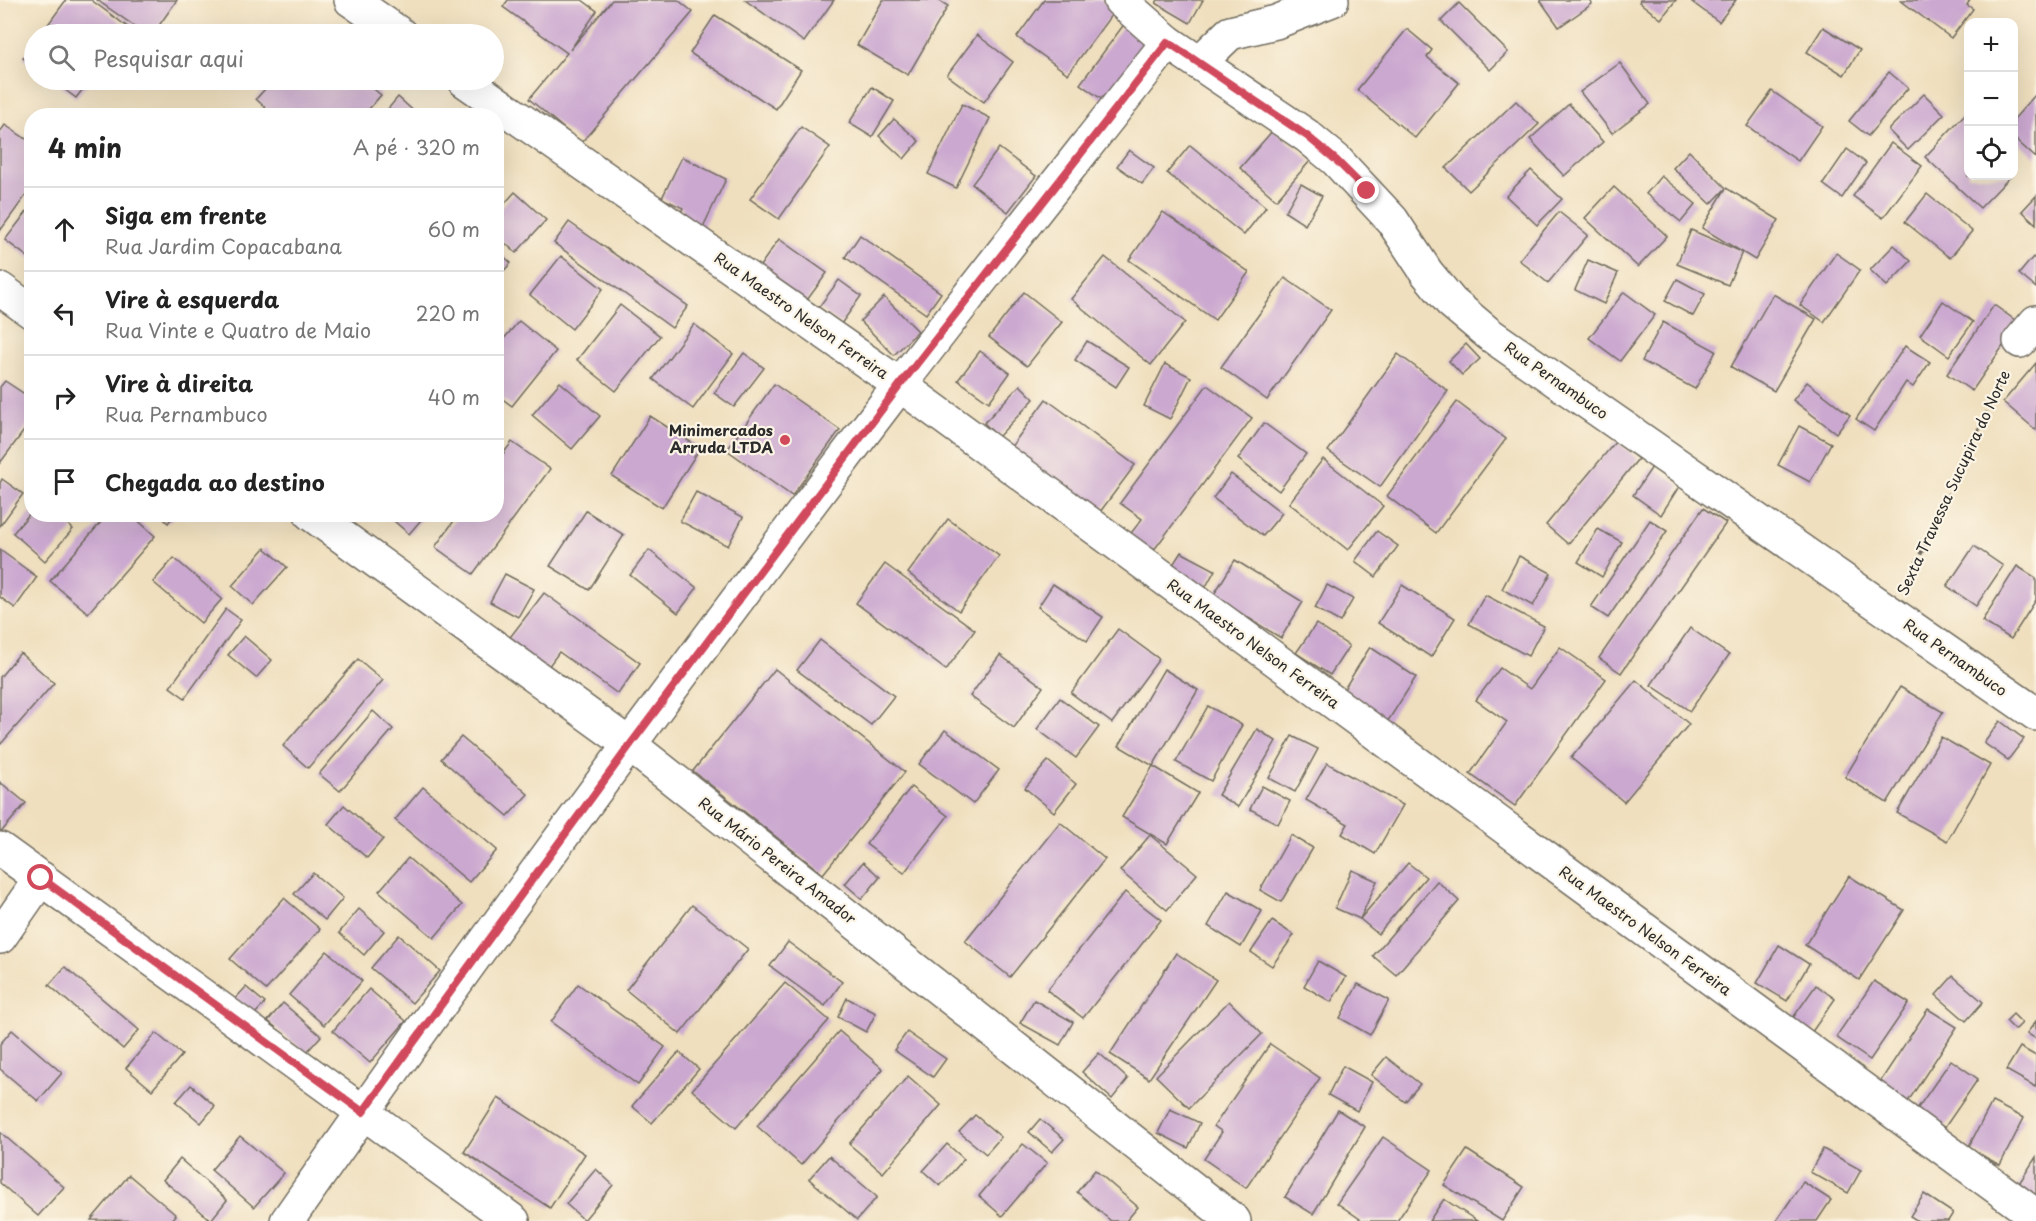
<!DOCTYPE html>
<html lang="pt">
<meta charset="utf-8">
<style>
body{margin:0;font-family:"Playpen Sans",sans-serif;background:#f2f2f2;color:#222}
.controls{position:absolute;right:18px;top:18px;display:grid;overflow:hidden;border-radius:12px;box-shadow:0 6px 24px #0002}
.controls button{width:54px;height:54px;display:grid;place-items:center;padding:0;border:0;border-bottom:2px solid #e0e0e0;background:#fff;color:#222;font:30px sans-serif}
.stop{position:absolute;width:18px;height:18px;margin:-14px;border:4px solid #d1495b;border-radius:50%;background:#fff}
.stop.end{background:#d1495b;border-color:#fff;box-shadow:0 2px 6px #0008}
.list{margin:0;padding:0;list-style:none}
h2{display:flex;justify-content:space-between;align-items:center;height:78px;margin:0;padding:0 24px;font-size:26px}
h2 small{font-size:20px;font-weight:400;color:#767676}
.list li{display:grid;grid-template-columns:39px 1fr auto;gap:18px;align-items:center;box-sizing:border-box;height:84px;padding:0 24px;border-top:2px solid #e0e0e0}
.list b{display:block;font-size:22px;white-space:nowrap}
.list p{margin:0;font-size:20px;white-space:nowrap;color:#767676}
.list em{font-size:20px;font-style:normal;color:#767676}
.icon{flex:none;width:33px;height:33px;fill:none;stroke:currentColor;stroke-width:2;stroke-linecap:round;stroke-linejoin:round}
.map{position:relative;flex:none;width:2036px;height:1221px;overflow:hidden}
.search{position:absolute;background:#fff;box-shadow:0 6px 24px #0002;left:24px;top:24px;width:480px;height:66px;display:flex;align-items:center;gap:15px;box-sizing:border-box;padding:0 21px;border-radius:33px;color:#767676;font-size:22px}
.panel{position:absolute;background:#fff;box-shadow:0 6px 24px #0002;left:24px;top:108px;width:480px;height:414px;border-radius:24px}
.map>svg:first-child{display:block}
.building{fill:#cba8d0}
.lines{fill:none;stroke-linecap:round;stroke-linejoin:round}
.minor-casing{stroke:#706a5e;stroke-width:36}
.path{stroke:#706a5e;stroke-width:4;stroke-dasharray:4.5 4.5;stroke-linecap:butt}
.minor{stroke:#fff;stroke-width:33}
.route{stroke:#d1495b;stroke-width:8}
.poi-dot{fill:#d1495b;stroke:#fcf5e5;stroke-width:2}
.labels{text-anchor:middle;stroke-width:4.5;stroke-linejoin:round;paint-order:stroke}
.street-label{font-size:15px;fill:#2b2b2b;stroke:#fcf5e5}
.poi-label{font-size:15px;font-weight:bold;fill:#2b2b2b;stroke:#fcf5e5;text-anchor:end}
</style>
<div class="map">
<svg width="2036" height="1221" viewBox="0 0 2036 1221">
<rect width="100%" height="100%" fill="#fcf5e5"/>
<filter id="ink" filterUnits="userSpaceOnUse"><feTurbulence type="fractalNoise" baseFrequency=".0167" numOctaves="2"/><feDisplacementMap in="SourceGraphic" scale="12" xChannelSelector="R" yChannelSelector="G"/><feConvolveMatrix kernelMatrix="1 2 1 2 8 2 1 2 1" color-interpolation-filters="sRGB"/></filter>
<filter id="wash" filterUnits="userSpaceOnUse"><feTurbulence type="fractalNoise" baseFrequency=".008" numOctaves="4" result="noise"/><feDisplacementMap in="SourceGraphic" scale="24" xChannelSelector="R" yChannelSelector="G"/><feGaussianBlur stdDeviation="1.35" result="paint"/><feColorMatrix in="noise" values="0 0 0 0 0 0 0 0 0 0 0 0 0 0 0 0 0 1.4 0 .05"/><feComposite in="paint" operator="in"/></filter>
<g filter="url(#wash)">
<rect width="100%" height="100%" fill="#efdfbe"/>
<g id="blocks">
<!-- building -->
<g class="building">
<path d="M66,0H91L129,28L124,34H41Z"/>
<path d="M97,0H177L153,34H146Z"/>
<path d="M508,0H582L597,11L570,50L612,0H678L693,12L581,143L529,99L567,53L503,7Z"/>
<path d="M745,0H834L804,42Z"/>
<path d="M883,0H938L948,6L908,75L857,45Z"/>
<path d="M1044,0H1101L1115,10L1068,74L1017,37Z"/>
<path d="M1158,0H1203L1190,23L1156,3Z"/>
<path d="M1540,0H1590L1592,4L1559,27Z"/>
<path d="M1640,0H1676L1661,19L1639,2Z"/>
<path d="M1693,0H1736L1719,22L1692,2Z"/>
<path d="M1900,0H1970L1967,5L1973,9L1951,38Z"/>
<path d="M1459,3L1508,52L1490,70L1441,21Z"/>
<path d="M715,15L801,70L776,109L690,53Z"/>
<path d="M1125,23L1151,41L1106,102L1080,84Z"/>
<path d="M1823,27L1860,50L1844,75L1807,52Z"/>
<path d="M1407,29L1432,50L1427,57L1459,83L1415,138L1357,90Z"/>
<path d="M977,35L1013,62L984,102L947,75Z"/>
<path d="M34,43V66L23,58Z"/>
<path d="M1620,63L1650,104L1612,133L1580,92Z"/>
<path d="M1889,72L1908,88L1868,136L1849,121Z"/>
<path d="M52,80H90L76,98Z"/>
<path d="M273,80H363L381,95L363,116H274L256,99Z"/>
<path d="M872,87L894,101L872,137L849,123Z"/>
<path d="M1772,91L1822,126L1798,161L1747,126Z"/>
<path d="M1924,94L1944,114L1908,150L1888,130Z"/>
<path d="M2036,94V158L2014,138V119Z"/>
<path d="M398,97L419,116H382Z"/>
<path d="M1516,101L1539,124L1469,191L1446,168Z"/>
<path d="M962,104L990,118L956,188L928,174Z"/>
<path d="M1569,104L1603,142L1564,176L1530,139Z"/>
<path d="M1965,114L1968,117V176H2011L1980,208L1925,157Z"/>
<path d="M894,119L919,141L904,159L879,136Z"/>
<path d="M5,125L32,143V187L0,231V132Z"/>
<path d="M801,127L830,147L779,219L750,199Z"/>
<path d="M1274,129L1310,161L1276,200L1240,168Z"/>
<path d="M1891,143L1922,166L1883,218L1853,196Z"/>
<path d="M1190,145L1266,207L1244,235L1167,173Z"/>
<path d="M999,148L1036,176L1008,212L972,184Z"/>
<path d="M1847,149L1866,163L1842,198L1823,184Z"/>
<path d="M1129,150L1154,168L1142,184L1117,166Z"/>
<path d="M1689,151L1726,188L1779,220L1755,260L1702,228L1726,188L1711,204L1673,168Z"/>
<path d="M682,157L726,179L702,229L678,218L683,208L662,198Z"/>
<path d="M1531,170L1562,199L1537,225L1506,196Z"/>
<path d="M1661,176L1696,204L1681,222L1646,194Z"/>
<path d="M1301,184L1322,196L1305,225L1285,212Z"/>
<path d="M1614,187L1667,236L1638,267L1585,218Z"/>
<path d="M515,192L546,220L516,253L496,235V213Z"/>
<path d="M1927,194L1972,231L1950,258L1905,222Z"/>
<path d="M2036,196V224L2022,211Z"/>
<path d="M32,205V260L5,240Z"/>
<path d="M1163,212L1249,272L1215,320L1129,260Z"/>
<path d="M1559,212L1588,235L1548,283L1519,260Z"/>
<path d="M569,222L688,306L672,328L554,243Z"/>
<path d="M1691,230L1742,252L1728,285L1677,264Z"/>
<path d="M860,235L941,293L926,314L845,257Z"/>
<path d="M779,239L827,273L802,307L755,273Z"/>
<path d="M1894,245L1911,261L1887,286L1870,270Z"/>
<path d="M496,249L511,263L496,279Z"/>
<path d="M1836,253L1860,270L1824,322L1800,305Z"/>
<path d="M561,256L603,289L572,329L530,295Z"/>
<path d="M1105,257L1185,322L1151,365L1071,299Z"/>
<path d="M2033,257L2036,260V288L2019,274Z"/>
<path d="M1588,260L1618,273L1604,304L1575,290Z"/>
<path d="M1285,278L1331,310L1267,400L1221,367Z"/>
<path d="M1677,279L1705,294L1693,316L1665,301Z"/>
<path d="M839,280L861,296L841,324L818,308Z"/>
<path d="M1024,292L1062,322L1027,366L989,337Z"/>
<path d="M1624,292L1655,315L1620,361L1589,338Z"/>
<path d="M1773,294L1816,319L1774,391L1731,367Z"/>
<path d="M884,297L918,331L894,355L860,321Z"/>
<path d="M1943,301L1973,322L1949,356L1920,335Z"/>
<path d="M620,305L660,336L616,391L577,360Z"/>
<path d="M1994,305L2019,323L1972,391L1947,374Z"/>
<path d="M519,321L556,351L512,406L496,394V348Z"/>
<path d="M1663,322L1716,351L1695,389L1642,361Z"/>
<path d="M694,324L733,354L693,409L653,379Z"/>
<path d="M1087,341L1129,367L1116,387L1075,360Z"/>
<path d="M1466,344L1480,359L1462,375L1449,361Z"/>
<path d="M1905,346L1930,362L1913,387L1906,382L1874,431L1856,419Z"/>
<path d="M980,351L1010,373L989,402L958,380Z"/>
<path d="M744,353L764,368L734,407L714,393Z"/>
<path d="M1398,354L1448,391L1380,487L1328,451Z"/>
<path d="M2036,363V430L2003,402Z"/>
<path d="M1165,364L1191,377L1170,419L1144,406Z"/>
<path d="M5,381L32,399V420L0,463V387Z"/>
<path d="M560,382L600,416L572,449L532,415Z"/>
<path d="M1807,382L1850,415L1836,433L1793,400Z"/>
<path d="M774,384L840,430L792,496L727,450Z"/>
<path d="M1020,385L1034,399L998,437L984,423Z"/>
<path d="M1207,385L1252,418L1151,554L1128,537L1142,519L1120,503Z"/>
<path d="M1046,399L1135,465L1097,516L1008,451Z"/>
<path d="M1457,402L1506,439L1436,533L1387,496Z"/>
<path d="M650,416L700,448L662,508L612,476Z"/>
<path d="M1264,423L1306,454L1279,491L1238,459Z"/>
<path d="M1799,426L1831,443L1810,482L1778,465Z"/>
<path d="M1616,441L1638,459L1568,544L1546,525Z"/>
<path d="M512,442L550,469L473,574L435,547L459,514H496V463Z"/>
<path d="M1323,459L1383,506L1348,550L1289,503Z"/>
<path d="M1652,467L1680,485L1661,515L1633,495Z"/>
<path d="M1231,474L1282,513L1263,536L1213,498Z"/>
<path d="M2,479L23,494L0,526V483Z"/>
<path d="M696,492L743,517L728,546L680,521Z"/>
<path d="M1703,508L1726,523L1621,673L1599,658Z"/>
<path d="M32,511V514H57L73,529L45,561L13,533Z"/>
<path d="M586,511L624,535L589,590L550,566Z"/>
<path d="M108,514H131L155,536L88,613L50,581Z"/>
<path d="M159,514H175L168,523Z"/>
<path d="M386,514H426L409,534Z"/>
<path d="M948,519L999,556L959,611L908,573Z"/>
<path d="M1650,520L1667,531L1608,618L1591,607Z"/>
<path d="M1598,529L1622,542L1602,577L1578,562Z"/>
<path d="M1377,531L1398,546L1376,577L1355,561Z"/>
<path d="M1974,546L2003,566L1976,606L1947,586Z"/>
<path d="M265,548L287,567L253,605L232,586Z"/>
<path d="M0,550L37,577L15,608L0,597Z"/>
<path d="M649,550L697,588L678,613L630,575Z"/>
<path d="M1181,552L1215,570L1204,590L1169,571Z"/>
<path d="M1519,556L1551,573L1533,606L1502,589Z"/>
<path d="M174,558L222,599L201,623L153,582Z"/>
<path d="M1235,560L1303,602L1281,638L1213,596Z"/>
<path d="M885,564L975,630L946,670L856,603Z"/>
<path d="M2017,566L2036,578V600L2011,639L1982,621Z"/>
<path d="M505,574L534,589L518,617L490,602Z"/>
<path d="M1053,584L1103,617L1087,641L1038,607Z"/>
<path d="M1327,585L1353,599L1340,622L1315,608Z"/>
<path d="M1402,585L1455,618L1431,657L1378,623Z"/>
<path d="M544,593L640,663L618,694L559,652L543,674L504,645Z"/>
<path d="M1485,595L1544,626L1528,656L1469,624Z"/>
<path d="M226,609L241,620L185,698L170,687Z"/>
<path d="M1316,624L1349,646L1330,675L1296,653Z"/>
<path d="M1690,628L1729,655L1690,711L1651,685Z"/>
<path d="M1118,629L1159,659L1112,723L1071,693Z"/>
<path d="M244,636L272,660L256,678L228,655Z"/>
<path d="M820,640L894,696L871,725L797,670Z"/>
<path d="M1370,647L1416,677L1386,724L1341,694Z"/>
<path d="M1560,647L1606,679L1515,806L1470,774L1507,722L1476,700L1500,668L1530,689Z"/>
<path d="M20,653L54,683L0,745V677Z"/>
<path d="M1000,655L1043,687L1014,728L970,696Z"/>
<path d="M358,659L383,680L308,768L283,746Z"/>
<path d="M775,669L905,772L823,874L693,771Z"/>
<path d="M1164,669L1198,690L1153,766L1119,746Z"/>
<path d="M1636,680L1689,724L1624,802L1571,758Z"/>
<path d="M1900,687L1943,712L1887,803L1845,777Z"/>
<path d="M1060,698L1099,727L1076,758L1037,729Z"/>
<path d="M1208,706L1242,725L1211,781L1176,762Z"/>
<path d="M373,711L393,729L340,791L319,774Z"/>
<path d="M2000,721L2024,739L2008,760L1984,743Z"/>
<path d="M1257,729L1276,741L1238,807L1218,795Z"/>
<path d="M945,730L999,770L973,804L919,764Z"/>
<path d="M1292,736L1318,749L1295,792L1269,778Z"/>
<path d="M461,737L528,794L508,816L441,759Z"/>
<path d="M1941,737L1990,765L1947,841L1897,813Z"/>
<path d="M1048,761L1076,784L1054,812L1025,788Z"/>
<path d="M1327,763L1403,805L1375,854L1342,834L1348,824L1306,800Z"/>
<path d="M1153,766L1198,793L1167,844L1122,817Z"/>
<path d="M0,782L26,803L2,831L0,830Z"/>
<path d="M1262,786L1290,801L1278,824L1250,809Z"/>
<path d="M423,787L497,850L469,882L395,820Z"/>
<path d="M911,787L948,816L904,873L866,844Z"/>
<path d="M344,805L383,839L367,858L328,824Z"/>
<path d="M1060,822L1105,859L1010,977L965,941Z"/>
<path d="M1150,835L1197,874L1167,910L1120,871Z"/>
<path d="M1291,835L1313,848L1281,902L1260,890Z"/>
<path d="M408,858L462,905L434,938L379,891Z"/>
<path d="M863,862L880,877L862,899L845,884Z"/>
<path d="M1408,863L1426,877L1378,934L1360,919Z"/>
<path d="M1352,870L1377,881L1360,919L1335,908Z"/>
<path d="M313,873L343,898L325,920L294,894Z"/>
<path d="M1849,876L1904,910L1859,980L1805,945Z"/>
<path d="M1437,881L1459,901L1396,975L1373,956Z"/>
<path d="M1228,891L1262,911L1241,947L1208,926Z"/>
<path d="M1125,892L1161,920L1083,1018L1047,990Z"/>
<path d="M284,898L320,929L266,990L230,959Z"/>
<path d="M692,905L748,949L680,1034L626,990Z"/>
<path d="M359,909L384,931L364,955L339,933Z"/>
<path d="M1272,921L1294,935L1272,966L1251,952Z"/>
<path d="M399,935L440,971L412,1003L371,968Z"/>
<path d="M788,942L842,982L825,1006L770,966Z"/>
<path d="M1779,945L1809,964L1787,1001L1757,983Z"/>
<path d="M327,951L362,981L324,1025L289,995Z"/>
<path d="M1176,953L1216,980L1149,1079L1110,1054Z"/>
<path d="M1318,961L1346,977L1331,1002L1304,986Z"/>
<path d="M65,967L139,1030L123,1049L49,985Z"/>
<path d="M1953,976L1983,1002L1966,1021L1936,995Z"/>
<path d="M1874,981L1909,1003L1870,1060L1836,1037Z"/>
<path d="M785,983L829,1020L736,1128L692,1090Z"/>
<path d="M578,984L665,1047L638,1085L551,1022Z"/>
<path d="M1358,984L1389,1000L1370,1035L1340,1018Z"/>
<path d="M1816,985L1835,999L1809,1036L1790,1022Z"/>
<path d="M246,987L265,1003L254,1015L235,999Z"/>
<path d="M369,989L406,1021L370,1063L333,1031Z"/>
<path d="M847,998L876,1013L866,1032L838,1017Z"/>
<path d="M1034,1000L1073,1022L1060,1045L1020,1023Z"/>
<path d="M1229,1001L1262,1034L1189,1108L1156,1076Z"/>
<path d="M283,1003L321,1036L306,1053L268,1021Z"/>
<path d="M1928,1009L1957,1027L1905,1106L1876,1088Z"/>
<path d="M2013,1014L2022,1023L2015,1030L2006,1021Z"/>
<path d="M2036,1021V1039L2027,1033Z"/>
<path d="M12,1030L62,1073L38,1101L0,1069V1044Z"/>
<path d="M839,1031L883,1069L801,1165L757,1126Z"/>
<path d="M907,1032L946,1059L933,1077L894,1050Z"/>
<path d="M156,1033L182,1055L152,1090L126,1068Z"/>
<path d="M1270,1044L1320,1078L1246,1188L1204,1159L1222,1132L1214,1126Z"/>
<path d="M2020,1047L2036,1056V1087L2006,1070Z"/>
<path d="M679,1052L699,1069L652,1123L632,1106Z"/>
<path d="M1099,1053L1128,1079L1112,1099L1082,1072Z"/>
<path d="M1386,1057L1420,1084L1405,1102L1371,1075Z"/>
<path d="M1951,1060L1978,1079L1943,1130L1915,1112Z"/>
<path d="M1343,1066L1372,1082L1357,1111L1328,1095Z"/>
<path d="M908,1076L941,1105L883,1173L849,1144Z"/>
<path d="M191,1085L215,1106L201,1123L176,1102Z"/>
<path d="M498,1098L585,1154L550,1208L464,1152Z"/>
<path d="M1992,1102L2024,1118L2000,1165L1968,1148Z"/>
<path d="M1170,1109L1200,1123L1188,1148L1158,1133Z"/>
<path d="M1338,1110L1365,1127L1313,1214L1285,1197Z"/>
<path d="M975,1115L1001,1137L986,1154L959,1132Z"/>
<path d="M1040,1119L1064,1139L1052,1152L1029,1132Z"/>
<path d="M0,1132L64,1187L38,1216L0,1183Z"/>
<path d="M240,1136L284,1173L254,1207L211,1170Z"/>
<path d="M1383,1137L1432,1170L1397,1221H1363L1337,1203Z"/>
<path d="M947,1144L964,1159L940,1186L923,1171Z"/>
<path d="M1023,1144L1047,1163L1002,1216L979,1196Z"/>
<path d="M1823,1149L1861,1170L1848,1193L1810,1172Z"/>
<path d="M1467,1150L1524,1187L1502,1221L1444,1185Z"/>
<path d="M829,1156L877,1197L857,1220L809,1179Z"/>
<path d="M2036,1157V1201L2016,1188Z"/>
<path d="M180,1159L227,1200L211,1220L163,1180Z"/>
<path d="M596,1169L613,1185L584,1220L566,1204Z"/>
<path d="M1095,1170L1138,1207L1126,1221H1111L1077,1192Z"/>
<path d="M129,1175L176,1215L171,1221L91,1220Z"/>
<path d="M1803,1182L1831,1200L1817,1221H1776Z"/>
<path d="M1924,1194L1953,1213L1948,1221H1918L1910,1216Z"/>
<path d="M1444,1199L1477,1221H1429Z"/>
</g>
</g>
</g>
<g filter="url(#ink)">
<use href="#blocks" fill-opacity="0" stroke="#706a5e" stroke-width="1.5"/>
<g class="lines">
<!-- minor casing -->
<g class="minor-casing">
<g id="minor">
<path d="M351,0L400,34"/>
<path d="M1120,0L1168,42L1307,136L1336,160L1392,220L1427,273L1451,302L1489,334L2036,714"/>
<path d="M1199,63L1230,33L1276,22L1332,0"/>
<path d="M464,80L900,385L2036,1216"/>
<path d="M0,289L32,312"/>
<path d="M2020,341L2036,322"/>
<path d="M311,514L630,745L1234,1221"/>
<path d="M0,849L513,1221"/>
<path d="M0,937L41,878"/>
<path d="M287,1221C484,938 690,660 899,386C987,271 1078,157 1168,42"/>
</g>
</g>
<!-- path -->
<path class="path" d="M1909,579L2005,373"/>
<!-- minor -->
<use href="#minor" class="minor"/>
</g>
</g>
<g class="lines" filter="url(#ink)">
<!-- route -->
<path class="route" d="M41,878L363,1112L630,745L900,385L1168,42L1307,136L1336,160L1367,191"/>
</g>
<!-- markers -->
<circle class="poi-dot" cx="785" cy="440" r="6"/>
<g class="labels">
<!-- street labels -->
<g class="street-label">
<text transform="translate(801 316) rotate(35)" y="5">Rua Maestro Nelson Ferreira</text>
<text transform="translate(1556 381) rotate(35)" y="5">Rua Pernambuco</text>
<text transform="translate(1954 483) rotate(-65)" y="5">Sexta Travessa Sucupira do Norte</text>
<text transform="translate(1253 644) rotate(36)" y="5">Rua Maestro Nelson Ferreira</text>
<text transform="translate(1955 658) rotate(35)" y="5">Rua Pernambuco</text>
<text transform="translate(777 861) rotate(38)" y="5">Rua Mário Pereira Amador</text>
<text transform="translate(1645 931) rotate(36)" y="5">Rua Maestro Nelson Ferreira</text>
</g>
<!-- poi labels -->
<g class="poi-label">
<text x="773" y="436">Minimercados<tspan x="773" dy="17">Arruda LTDA</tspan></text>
</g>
</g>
</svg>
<div class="controls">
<button>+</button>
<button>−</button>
<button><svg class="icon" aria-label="locate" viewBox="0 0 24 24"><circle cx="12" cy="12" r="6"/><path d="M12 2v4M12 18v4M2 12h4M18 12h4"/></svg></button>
</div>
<div class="stop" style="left:41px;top:878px"></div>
<div class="stop end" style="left:1367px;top:191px"></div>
<div class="search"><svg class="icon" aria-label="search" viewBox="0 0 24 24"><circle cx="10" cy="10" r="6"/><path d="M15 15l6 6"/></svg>Pesquisar aqui</div>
<section class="panel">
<h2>4 min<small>A pé · 320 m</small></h2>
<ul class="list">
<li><svg class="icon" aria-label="ahead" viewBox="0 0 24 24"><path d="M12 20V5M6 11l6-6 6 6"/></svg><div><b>Siga em frente</b><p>Rua Jardim Copacabana</p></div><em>60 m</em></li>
<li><svg class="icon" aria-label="left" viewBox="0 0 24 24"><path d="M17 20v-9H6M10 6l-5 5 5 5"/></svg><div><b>Vire à esquerda</b><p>Rua Vinte e Quatro de Maio</p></div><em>220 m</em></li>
<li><svg class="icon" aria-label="right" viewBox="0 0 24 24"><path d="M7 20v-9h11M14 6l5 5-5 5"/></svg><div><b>Vire à direita</b><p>Rua Pernambuco</p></div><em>40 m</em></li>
<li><svg class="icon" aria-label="arrive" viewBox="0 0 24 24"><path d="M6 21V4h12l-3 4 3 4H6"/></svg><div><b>Chegada ao destino</b></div></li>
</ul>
</section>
</div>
